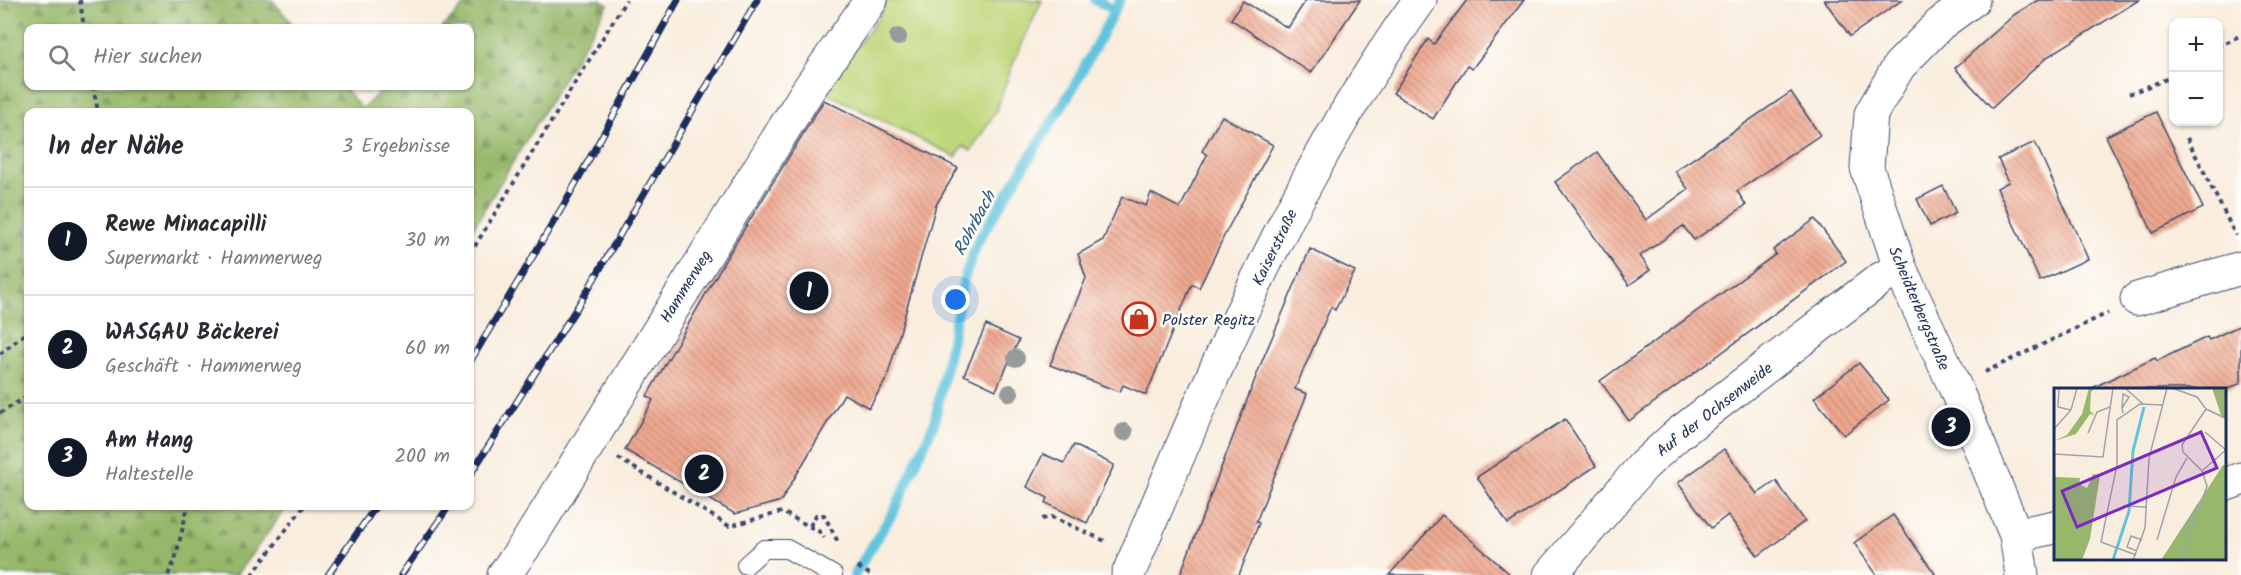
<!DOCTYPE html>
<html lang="de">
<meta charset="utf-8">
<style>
body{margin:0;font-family:Kalam,sans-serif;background:#f2f2f3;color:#2b2b33}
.controls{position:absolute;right:18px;top:18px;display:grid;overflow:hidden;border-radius:12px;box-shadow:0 2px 4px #0004}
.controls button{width:54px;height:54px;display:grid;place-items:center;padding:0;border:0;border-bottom:2px solid #e1e1e2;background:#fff;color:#2b2b33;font:30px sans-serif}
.you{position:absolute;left:956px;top:300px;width:21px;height:21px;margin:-15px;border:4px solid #fff;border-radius:50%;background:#1a73e8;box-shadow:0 0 0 9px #1a73e833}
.badge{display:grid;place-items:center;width:39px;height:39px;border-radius:50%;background:#111827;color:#fff;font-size:20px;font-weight:700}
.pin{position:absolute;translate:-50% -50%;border:3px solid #fff;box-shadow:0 2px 6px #0006}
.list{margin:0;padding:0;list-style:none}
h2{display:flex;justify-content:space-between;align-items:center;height:78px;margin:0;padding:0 24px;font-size:26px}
h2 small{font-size:20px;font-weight:400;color:#7c7c81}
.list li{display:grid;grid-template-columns:39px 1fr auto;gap:18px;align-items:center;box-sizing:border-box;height:108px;padding:0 24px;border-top:2px solid #e1e1e2}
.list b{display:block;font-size:22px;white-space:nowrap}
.list p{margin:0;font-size:20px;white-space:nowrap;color:#7c7c81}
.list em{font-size:20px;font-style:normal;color:#7c7c81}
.icon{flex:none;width:33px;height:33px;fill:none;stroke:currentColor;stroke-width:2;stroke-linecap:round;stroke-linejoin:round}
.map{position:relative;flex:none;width:2241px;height:575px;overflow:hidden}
.search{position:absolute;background:#fff;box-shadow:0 2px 4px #0004;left:24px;top:24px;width:450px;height:66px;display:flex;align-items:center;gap:15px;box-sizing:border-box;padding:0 21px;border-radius:12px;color:#7c7c81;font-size:22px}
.panel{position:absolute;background:#fff;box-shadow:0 2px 4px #0004;left:24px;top:108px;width:450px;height:402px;border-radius:12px}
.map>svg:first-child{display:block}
.forest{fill:url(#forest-firs);stroke:#597464;stroke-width:1.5}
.park{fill:#bfd77b;stroke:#6d836c;stroke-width:1.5}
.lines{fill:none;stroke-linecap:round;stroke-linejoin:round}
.stream{stroke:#60c4de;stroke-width:10}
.building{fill:url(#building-back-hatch)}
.service-casing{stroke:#3c4c71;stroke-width:20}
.minor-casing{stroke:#3c4c71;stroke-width:35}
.tertiary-casing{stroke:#3c4c71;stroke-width:35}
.secondary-casing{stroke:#3c4c71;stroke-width:35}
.path{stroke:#3c4c71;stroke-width:4;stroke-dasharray:4.5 4.5;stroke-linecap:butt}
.service{stroke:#fff;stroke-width:18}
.minor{stroke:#fff;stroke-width:33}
.tertiary{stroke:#fff;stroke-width:33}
.secondary{stroke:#fff;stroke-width:33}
.rail-casing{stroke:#1b2f5e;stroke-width:7}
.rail{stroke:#fdfcf7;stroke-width:4.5;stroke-dasharray:14;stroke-linecap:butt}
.tree{fill:#959c9b}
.labels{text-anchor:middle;stroke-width:5;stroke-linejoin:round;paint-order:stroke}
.street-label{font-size:16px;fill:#1b2f5e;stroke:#fdfcf7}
.poi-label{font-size:16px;fill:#1b2f5e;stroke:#fdfcf7;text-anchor:start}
.water-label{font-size:18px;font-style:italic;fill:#305c84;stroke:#fdfcf7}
.inset-river{fill:none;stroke:#60c4de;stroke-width:3}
.inset-road{fill:none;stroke:#a0a1ab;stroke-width:1.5}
.view{fill:#7b2cbf;fill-opacity:0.15;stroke:#7b2cbf;stroke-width:3}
.inset-edge{fill:none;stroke:#1b2f5e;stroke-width:3}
</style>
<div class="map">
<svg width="2241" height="575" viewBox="0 0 2241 575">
<defs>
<pattern id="forest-firs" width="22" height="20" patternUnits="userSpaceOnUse" patternTransform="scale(1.5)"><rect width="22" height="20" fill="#97b86b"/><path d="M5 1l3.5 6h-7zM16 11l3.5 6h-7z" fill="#7a965b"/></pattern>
<pattern id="building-back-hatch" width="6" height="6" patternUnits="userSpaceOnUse" patternTransform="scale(1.5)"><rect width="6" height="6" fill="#efa88f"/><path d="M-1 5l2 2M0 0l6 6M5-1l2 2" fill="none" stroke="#c18978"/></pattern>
</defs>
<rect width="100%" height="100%" fill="#fdfcf7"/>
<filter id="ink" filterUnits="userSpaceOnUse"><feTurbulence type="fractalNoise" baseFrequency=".0167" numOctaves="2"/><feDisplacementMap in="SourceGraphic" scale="12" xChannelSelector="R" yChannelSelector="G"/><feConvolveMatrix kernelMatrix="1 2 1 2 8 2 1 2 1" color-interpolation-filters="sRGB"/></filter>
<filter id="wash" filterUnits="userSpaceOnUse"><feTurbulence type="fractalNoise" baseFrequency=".008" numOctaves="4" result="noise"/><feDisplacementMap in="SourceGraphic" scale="24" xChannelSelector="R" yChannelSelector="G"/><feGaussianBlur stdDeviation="1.35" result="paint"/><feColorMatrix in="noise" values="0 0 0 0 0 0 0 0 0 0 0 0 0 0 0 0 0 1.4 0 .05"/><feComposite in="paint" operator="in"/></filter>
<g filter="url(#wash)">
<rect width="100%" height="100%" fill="#f9edde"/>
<!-- forest -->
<path class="forest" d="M0,0H272L296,28H28V86H342L362,109L386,86H470V28H442L470,0H601L608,5L470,233V112H28V506H288L236,575H0Z"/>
<!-- park -->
<path class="park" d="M888,0H1042L1012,66L996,111L971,151L963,146L956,157L822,91L877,20Z"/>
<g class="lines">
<!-- stream -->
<g class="stream">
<path d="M1095,0L1115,10"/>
<path d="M854,575L894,511L934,424L964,279L978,241L1073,88L1120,0"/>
</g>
</g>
<g id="blocks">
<!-- building -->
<g class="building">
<path d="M1306,0H1360L1311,73L1231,19L1243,1L1288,28Z"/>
<path d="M1467,0H1524L1472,69L1467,66L1433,119L1393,93L1428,39L1434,44Z"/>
<path d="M1824,0H1902L1850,36Z"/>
<path d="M2038,0H2139L2047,57L1992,108L1955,68L2015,14Z"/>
<path d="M1791,92L1820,135L1737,191L1746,205L1694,240L1683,226L1640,256L1650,270L1629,285L1555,182L1597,152L1646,220L1688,189L1675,171Z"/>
<path d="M824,100L958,168L936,205L887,378L869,408L844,394L781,501L735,514L625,450L653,400L647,396L727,257Z"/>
<path d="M2156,112L2203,208L2153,233L2106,136Z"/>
<path d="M1222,116L1273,145L1226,232L1199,288L1192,284L1146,395L1123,385L1120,392L1050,365L1086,278L1078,254L1103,240L1122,197L1146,206L1151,193L1180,208L1207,155L1202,151Z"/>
<path d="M2035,142L2088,259L2040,281L1997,188L2009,182L1998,159Z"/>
<path d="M1943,186L1956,213L1930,226L1917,199Z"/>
<path d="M1815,219L1846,261L1629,421L1600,381L1776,254L1773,250Z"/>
<path d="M1310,249L1355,271L1335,310L1331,307L1295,389L1307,394L1256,522L1259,523L1239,575H1180L1262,361Z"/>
<path d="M986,325L1019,340L996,390L964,375Z"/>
<path d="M2241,325V383L2228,389H2090L2155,358L2157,361L2207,337L2209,340Z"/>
<path d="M1859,363L1889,400L1844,435L1814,398Z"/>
<path d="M1565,419L1596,466L1508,524L1477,477Z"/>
<path d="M1074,445L1114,465L1087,523L1046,503L1048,498L1027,487L1043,454L1064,463Z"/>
<path d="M1724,449L1757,494L1776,481L1805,521L1758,556L1728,515L1711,528L1678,483Z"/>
<path d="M1442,515L1463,533L1511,575H1389Z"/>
<path d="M1893,515L1920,553L1936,575H1877L1854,543Z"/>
</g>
</g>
</g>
<g filter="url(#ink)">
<use href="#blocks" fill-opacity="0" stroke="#3c4c71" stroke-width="1.5"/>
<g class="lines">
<!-- service casing -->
<g class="service-casing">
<path id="service" d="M746,565L764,549H787L833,575"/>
</g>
<!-- minor casing -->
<g class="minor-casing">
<g id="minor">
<path d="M2137,299L2241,268"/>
<path d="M2224,485L2241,479"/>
<path d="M2016,535L2055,527"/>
<path d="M504,575L527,543L808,90L871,0"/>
<path d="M1550,575L1643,466L1677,435L1879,280L1900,268"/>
</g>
</g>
<!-- tertiary casing -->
<g class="tertiary-casing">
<path id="tertiary" d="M1973,0L1940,24L1899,66L1871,114L1867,168L1900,268L1955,387L2016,535L2022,575"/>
</g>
<!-- secondary casing -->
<g class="secondary-casing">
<path id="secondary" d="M1128,575C1211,377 1293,175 1420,0"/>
</g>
<!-- path -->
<g class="path">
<path d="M80,0L84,28"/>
<path d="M2218,47L2241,35"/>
<path d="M93,86L98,112"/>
<path d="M2129,94L2174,76"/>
<path d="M2187,138L2236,236"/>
<path d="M470,254L626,0"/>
<path d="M0,354L28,331"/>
<path d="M1985,372L2108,313"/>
<path d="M0,413L28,396"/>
<path d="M618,458L729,526L782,512L820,532L824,538"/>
<path d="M1042,519L1052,517L1105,541"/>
<path d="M810,526L816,515H824L839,544"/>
<path d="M858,567L871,575"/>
<path d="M168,575L175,560L188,506"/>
<path d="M252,575L304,506"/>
</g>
<!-- service -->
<use href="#service" class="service"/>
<!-- minor -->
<use href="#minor" class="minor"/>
<!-- tertiary -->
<use href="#tertiary" class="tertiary"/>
<!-- secondary -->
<use href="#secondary" class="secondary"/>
<!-- rail casing -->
<g class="rail-casing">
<g id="rail">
<path d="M470,362L563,206L678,0"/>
<path d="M470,475L583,298L757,0"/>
<path d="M328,575L376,506"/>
<path d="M401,575L449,506"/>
</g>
</g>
<!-- rail -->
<use href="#rail" class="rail"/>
</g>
<!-- trees -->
<g class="tree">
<circle cx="898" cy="37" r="9"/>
<circle cx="1016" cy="358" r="9"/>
<circle cx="1010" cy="393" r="9"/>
<circle cx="1124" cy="432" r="9"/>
</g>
</g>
<!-- icons -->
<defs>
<g id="shop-ring" transform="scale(1.725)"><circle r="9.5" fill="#fdfcf7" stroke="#c8321e" stroke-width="1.5"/><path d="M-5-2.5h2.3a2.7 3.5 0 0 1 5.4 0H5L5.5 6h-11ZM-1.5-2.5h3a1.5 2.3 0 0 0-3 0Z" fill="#c8321e"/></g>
</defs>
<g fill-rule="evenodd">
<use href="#shop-ring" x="1139" y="319"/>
</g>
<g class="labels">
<!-- street labels -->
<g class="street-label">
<text transform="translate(1274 247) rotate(-64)" y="6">Kaiserstraße</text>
<text transform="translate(685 286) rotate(-58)" y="6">Hammerweg</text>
<text transform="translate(1920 308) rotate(67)" y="6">Scheidterbergstraße</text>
<text transform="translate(1714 409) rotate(-38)" y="6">Auf der Ochsenweide</text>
</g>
<!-- poi labels -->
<g class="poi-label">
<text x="1162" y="325">Polster Regitz</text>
</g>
<!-- water labels -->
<g class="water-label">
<text transform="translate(974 223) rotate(-62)" y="6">Rohrbach</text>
</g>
</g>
<!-- overview -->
<g transform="translate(2054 388)">
<rect width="172" height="172" fill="#f9edde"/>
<path d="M35,0H41L37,4L36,23L41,27L36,26L22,46L0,53L13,47L28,26ZM158,0H172V30H168ZM169,77H172V172H91H107ZM39,86L46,87L36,151L28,172H0V89L26,90L25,96L33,100Z" fill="#97b86b"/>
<path class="inset-river" d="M59,172L75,123L79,63L90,19"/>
<path class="inset-road" d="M5,0L4,19L17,22M71,0L89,16M118,0L143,9L152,21L128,57L129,64L148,83L153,98L127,172M68,20L75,9L69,6L68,20L69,25M152,21L173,31M0,41L17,22L23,0M151,44L172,62M34,45L43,24L56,19M0,66L49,69L59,0M148,83L173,61M69,118L93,119M125,149L144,116M103,152L122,89L133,70M83,163L73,159L77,148L88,152M82,167L47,154L63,77V32L86,16L108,17M79,172L91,140L95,70L113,0"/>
<path class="view" d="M147,44L163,80L23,139L8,103Z"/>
<rect width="172" height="172" class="inset-edge"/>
</g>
</svg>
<div class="controls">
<button>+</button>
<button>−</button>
</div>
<div class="you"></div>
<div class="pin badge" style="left:809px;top:291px">1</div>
<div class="pin badge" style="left:704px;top:474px">2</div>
<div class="pin badge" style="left:1951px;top:427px">3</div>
<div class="search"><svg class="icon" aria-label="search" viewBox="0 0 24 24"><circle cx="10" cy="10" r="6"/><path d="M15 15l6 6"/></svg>Hier suchen</div>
<section class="panel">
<h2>In der Nähe<small>3 Ergebnisse</small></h2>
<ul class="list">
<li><span class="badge">1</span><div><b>Rewe Minacapilli</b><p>Supermarkt · Hammerweg</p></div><em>30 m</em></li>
<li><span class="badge">2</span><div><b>WASGAU Bäckerei</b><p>Geschäft · Hammerweg</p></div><em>60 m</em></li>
<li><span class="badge">3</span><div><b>Am Hang</b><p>Haltestelle</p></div><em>200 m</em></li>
</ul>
</section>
</div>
